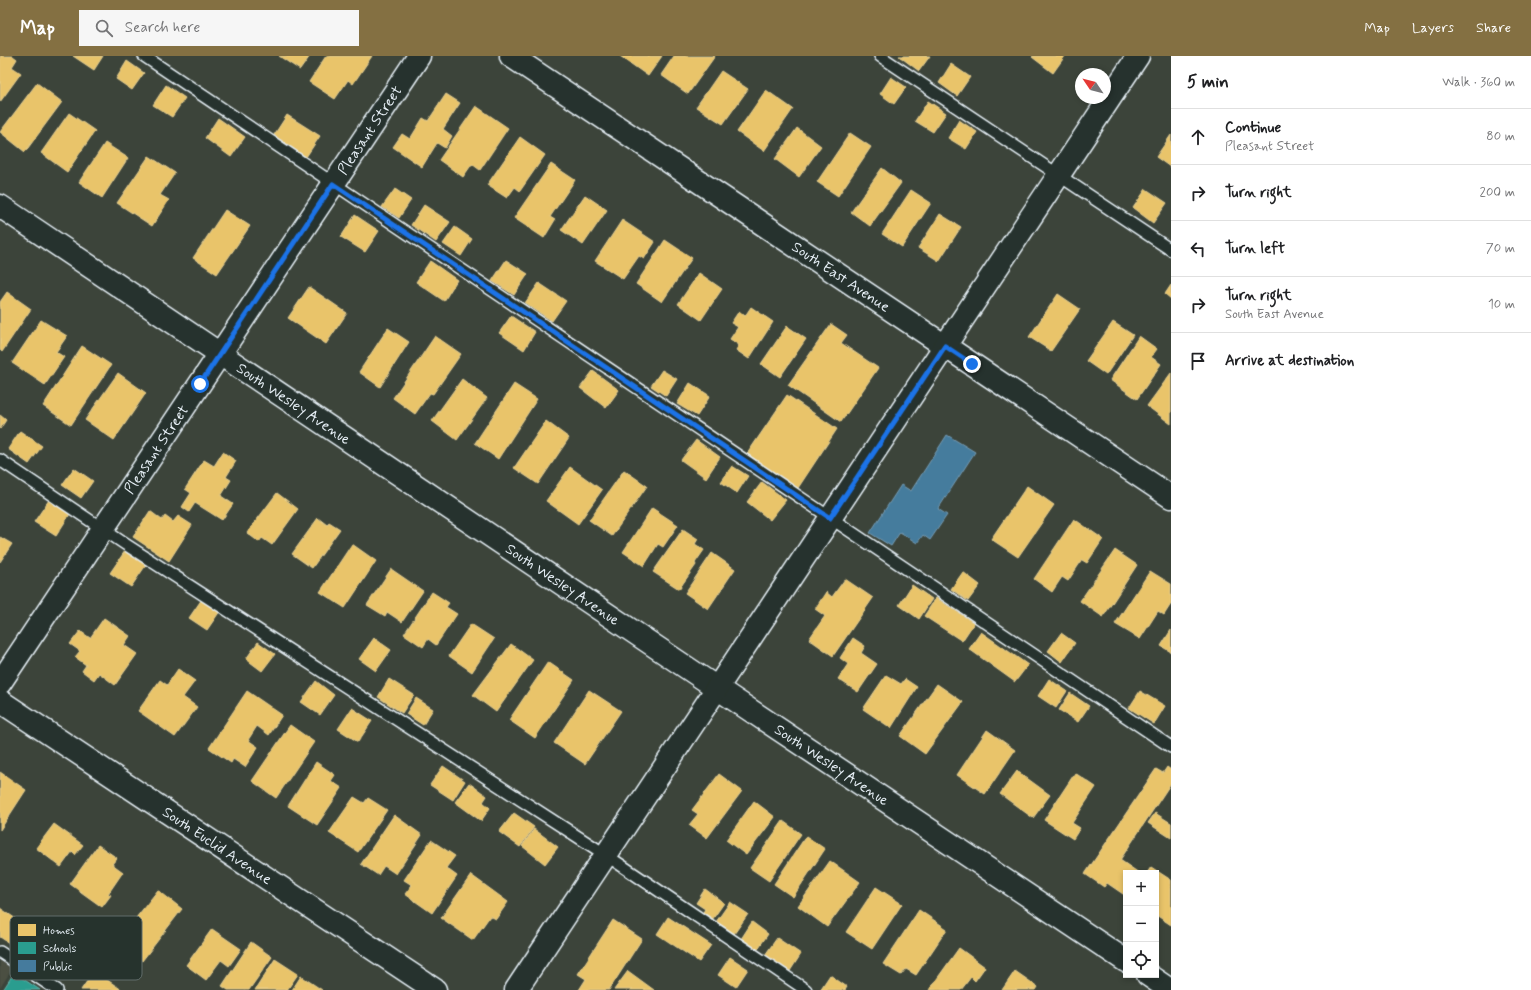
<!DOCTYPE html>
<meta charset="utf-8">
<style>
body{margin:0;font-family:Mynerve,sans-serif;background:#f6f6f6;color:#202124}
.controls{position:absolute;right:12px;bottom:12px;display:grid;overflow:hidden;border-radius:0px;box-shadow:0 2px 6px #0003}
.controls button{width:36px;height:36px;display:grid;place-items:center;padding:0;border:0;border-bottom:1px solid #e0e0e0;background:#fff;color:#202124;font:20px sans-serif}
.compass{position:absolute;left:1075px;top:12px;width:36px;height:36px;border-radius:50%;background:#fff;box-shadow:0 2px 6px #0003;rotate:305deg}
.stop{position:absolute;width:12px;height:12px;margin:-9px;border:3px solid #1a73e8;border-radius:50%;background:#fff}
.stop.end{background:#1a73e8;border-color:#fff;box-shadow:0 1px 4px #0008}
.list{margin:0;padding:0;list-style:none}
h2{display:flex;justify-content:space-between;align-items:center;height:52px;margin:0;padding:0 16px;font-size:17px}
h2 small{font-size:13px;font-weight:400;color:#757577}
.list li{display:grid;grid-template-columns:26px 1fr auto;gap:12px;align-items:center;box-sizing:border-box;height:56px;padding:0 16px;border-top:1px solid #e0e0e0}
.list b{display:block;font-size:15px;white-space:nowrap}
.list p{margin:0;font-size:13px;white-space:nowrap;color:#757577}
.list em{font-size:13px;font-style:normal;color:#757577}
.icon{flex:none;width:22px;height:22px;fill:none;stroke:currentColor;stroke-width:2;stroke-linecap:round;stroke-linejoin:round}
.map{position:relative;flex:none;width:1171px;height:934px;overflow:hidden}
header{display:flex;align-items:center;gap:24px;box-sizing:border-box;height:56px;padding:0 20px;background:#847042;color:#fff}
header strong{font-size:19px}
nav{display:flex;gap:22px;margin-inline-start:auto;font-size:14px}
.search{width:280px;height:36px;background:#f6f6f6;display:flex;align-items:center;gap:10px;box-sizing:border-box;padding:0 14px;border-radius:0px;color:#757577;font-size:15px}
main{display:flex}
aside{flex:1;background:#fff}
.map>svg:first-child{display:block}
.built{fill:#4b4f43}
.homes{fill:#e9c46a;stroke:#e9d295}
.schools{fill:#2a9d8f;stroke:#63b6ae}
.public{fill:#457b9d;stroke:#769eb8}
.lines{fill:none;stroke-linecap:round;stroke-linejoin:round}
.lane-casing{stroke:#e8f1f8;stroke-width:14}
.street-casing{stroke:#e8f1f8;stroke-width:25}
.lane{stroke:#26332d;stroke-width:11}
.street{stroke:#26332d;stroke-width:22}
.route{stroke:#1a73e8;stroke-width:5}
.labels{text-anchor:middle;stroke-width:4;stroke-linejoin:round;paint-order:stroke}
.street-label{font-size:15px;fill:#e8f1f8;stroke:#26332d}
.key{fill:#26332d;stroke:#606c6a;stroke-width:1}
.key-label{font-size:11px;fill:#e8f1f8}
</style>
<header>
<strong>Map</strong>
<div class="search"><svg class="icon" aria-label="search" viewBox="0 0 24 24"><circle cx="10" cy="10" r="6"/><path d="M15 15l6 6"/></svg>Search here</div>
<nav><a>Map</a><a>Layers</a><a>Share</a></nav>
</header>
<main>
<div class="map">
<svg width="1171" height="934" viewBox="0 0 1171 934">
<rect width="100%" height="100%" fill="#3c443a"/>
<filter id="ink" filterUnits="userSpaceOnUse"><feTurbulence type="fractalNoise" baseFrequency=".025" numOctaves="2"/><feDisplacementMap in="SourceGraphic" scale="8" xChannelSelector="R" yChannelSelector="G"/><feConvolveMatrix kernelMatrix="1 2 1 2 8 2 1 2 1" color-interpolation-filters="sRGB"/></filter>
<g filter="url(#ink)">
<!-- built -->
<path class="built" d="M0,905L12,913L0,932Z"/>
<!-- homes -->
<g class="homes">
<path d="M0,0H13L17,3L12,11L21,17L0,46Z"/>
<path d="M73,0H103L94,14Z"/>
<path d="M279,0H310L300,14Z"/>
<path d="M326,0H372L353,28L348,24L335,43L309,26Z"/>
<path d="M620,0H662L648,20Z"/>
<path d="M674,0H715L688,38L661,19Z"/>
<path d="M899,0H930L919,15Z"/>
<path d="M1033,0H1065L1053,17L1032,1Z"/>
<path d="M127,5L144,17L132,34L116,23Z"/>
<path d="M951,8L970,21L957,40L939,27Z"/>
<path d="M721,15L748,33L723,68L696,51Z"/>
<path d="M891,21L906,31L894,48L880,38Z"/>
<path d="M37,27L62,46L25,96L0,76Z"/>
<path d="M166,29L185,42L172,61L153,49Z"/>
<path d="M766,34L793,53L764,95L737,76Z"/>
<path d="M446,38L460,47L443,73L452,80L445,92L437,87L422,111L393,91L402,78L410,83L423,62L428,65Z"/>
<path d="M928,45L946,57L933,76L915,65Z"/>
<path d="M476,50L508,72L480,114L472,108L463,121L439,104Z"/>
<path d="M69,57L95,75L67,116L41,97Z"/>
<path d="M287,59L320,80L306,101L274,79Z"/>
<path d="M218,62L245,81L231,101L205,82Z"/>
<path d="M959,64L977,76L966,93L948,82Z"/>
<path d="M797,72L821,90L799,121L775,103Z"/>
<path d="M850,77L871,91L838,140L817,126Z"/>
<path d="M1171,79V109L1170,111L1156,101Z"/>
<path d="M520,81L545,99L520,135L515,131L507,142L487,129Z"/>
<path d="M105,87L128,102L102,142L79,126Z"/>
<path d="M149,100L175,117L160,139L169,144L152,170L117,147Z"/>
<path d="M551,108L575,124L550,161L555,164L544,182L514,162Z"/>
<path d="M882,112L901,127L870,170L851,156Z"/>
<path d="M395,133L411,144L399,162L382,151Z"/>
<path d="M1146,133L1167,147L1153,167L1133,152Z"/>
<path d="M911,134L931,147L902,191L882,178Z"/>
<path d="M585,139L607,154L583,189L561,174Z"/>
<path d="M424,149L450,166L436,186L411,169Z"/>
<path d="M225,154L250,170L217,218L193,202Z"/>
<path d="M940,158L961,171L939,205L918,192Z"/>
<path d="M355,159L379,175L365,196L341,181Z"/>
<path d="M622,164L655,186L644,203L639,200L623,223L595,205Z"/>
<path d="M455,171L472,183L461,200L443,188Z"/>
<path d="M665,184L692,202L662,246L636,228Z"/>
<path d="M506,204L528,218L514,239L492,225Z"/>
<path d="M430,205L457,224L444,245L416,226Z"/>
<path d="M699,217L722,233L701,264L678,248Z"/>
<path d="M539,227L566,245L552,265L525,247Z"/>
<path d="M1171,229V243L1165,238Z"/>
<path d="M309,231L347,257L326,288L288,262Z"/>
<path d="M7,236L31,253L2,296L0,294V246Z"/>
<path d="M1058,238L1080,253L1051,295L1029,281Z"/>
<path d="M751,251L773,266L749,303L736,294L739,289L730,283L738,271L731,267L739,255L745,260Z"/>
<path d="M511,260L535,276L524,294L499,277Z"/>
<path d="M41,264L67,280L56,296L64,301L45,329L12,307Z"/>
<path d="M1113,266L1133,279L1106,319L1086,305Z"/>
<path d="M831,268L847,279L841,287L878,312L841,366L788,329Z"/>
<path d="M787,270L806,283L780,321L761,308Z"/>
<path d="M388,272L409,286L380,331L359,316Z"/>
<path d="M435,280L461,298L433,338L430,337L415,358L393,342Z"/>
<path d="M1139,280L1157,293L1151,301L1161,308L1137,343L1110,324Z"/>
<path d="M82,290L111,309L71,369L43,350Z"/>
<path d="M662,314L677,323L666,340L651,330Z"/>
<path d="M593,315L619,334L606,352L580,332Z"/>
<path d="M118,317L146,337L114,384L85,364Z"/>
<path d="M1171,317V368L1147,350Z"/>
<path d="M462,323L487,342L457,384L432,365Z"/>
<path d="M690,327L710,340L697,360L677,348Z"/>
<path d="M514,328L537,343L498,403L475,387Z"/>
<path d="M787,339L837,373L798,432L747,398Z"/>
<path d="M0,359L6,364L0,373Z"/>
<path d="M546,365L569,382L538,428L514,412Z"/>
<path d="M20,375L42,390L29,408L8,393Z"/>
<path d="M696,384L720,401L706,422L681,404Z"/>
<path d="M223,396L236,405L226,421L231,424L221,440L233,448L222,464L195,447L189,456L182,451L191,437L185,433L204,404L214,410Z"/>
<path d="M732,410L748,420L737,437L721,426Z"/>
<path d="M570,411L602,434L578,468L546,445Z"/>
<path d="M74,412L93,425L81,442L62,429Z"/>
<path d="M624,414L647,430L612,480L589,464Z"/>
<path d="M762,426L786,444L770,464L747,446Z"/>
<path d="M1027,430L1054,449L1018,501L991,483Z"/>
<path d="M277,437L298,453L272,489L262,482L259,486L247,477Z"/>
<path d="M49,444L70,458L56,480L34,466Z"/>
<path d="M652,452L678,469L663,491L658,488L644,510L623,496Z"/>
<path d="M150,455L162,464L165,460L173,466L178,460L192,469L169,505L133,481Z"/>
<path d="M318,462L327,469L329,466L340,473L312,512L292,498Z"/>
<path d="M1074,463L1103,483L1087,507L1082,504L1068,525L1062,521L1052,536L1034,523Z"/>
<path d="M683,473L698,483L695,488L704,494L695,507L696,509L679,533L653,516Z"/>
<path d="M0,481L12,488L0,506Z"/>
<path d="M352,488L376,505L345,552L320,536Z"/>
<path d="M1115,494L1137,509L1103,561L1080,545Z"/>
<path d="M125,495L146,509L131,531L110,517Z"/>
<path d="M712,497L735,513L708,553L685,537Z"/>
<path d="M391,513L423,535L402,566L387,556L385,560L367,549Z"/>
<path d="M1150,515L1171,528V548L1164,559L1158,555L1140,583L1115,568Z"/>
<path d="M963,516L980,529L968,545L951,533Z"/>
<path d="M845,523L873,542L833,600L809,583L825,560L815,553L826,536L832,541Z"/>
<path d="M912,529L932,543L919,563L899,549Z"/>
<path d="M432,536L449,547L446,551L457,558L436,589L428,583L423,591L404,578Z"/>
<path d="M936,542L974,567L962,585L924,560Z"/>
<path d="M202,543L220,555L207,574L189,562Z"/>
<path d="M104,562L130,580L124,589L137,598L115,629L99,617L94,624L82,615L86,609L75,601L80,595L70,588L80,575L90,582Z"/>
<path d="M471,568L494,583L472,616L449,600Z"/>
<path d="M1171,574V596L1161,590Z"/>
<path d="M981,576L1028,609L1015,626L969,593Z"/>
<path d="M1061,577L1075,587L1062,606L1048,595Z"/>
<path d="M374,582L391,594L376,615L359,603Z"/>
<path d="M853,582L865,590L861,597L877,608L858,636L838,623L848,608L840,602Z"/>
<path d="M258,586L275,598L262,615L246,603Z"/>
<path d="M511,588L533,604L496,656L473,639Z"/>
<path d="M548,606L574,624L535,682L509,664Z"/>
<path d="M178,613L195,625L183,641L197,651L175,681L138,655L160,624L167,629Z"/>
<path d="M886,619L901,628L905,623L917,631L891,672L863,653Z"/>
<path d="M389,623L414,639L402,657L378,641Z"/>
<path d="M1049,623L1067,635L1056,652L1038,640Z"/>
<path d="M316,625L334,639L320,659L301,646Z"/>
<path d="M937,628L963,646L925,698L900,680Z"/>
<path d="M589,634L621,655L585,708L554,687Z"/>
<path d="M247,635L282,659L269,679L257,670L248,684L258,691L245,711L233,703L231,707L209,692Z"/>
<path d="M1140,635L1165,650L1154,668L1129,652Z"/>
<path d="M1070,637L1089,650L1078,666L1059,654Z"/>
<path d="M416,642L433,653L423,669L406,658Z"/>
<path d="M352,652L372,665L358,686L338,673Z"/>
<path d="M290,669L314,686L276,742L252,725Z"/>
<path d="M987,674L1015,694L985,738L957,719Z"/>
<path d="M316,706L335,719L331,725L342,732L317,769L288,750Z"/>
<path d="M443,710L465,725L453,744L430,729Z"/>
<path d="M1167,711L1171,714V727L1120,804L1139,817H1126V840L1107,827L1104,831L1085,818L1156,713L1163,717Z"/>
<path d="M1017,715L1050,739L1033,762L1000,738Z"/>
<path d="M0,716L26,734L0,774Z"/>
<path d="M1075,717L1096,731L1072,767L1080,772L1073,783L1044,764Z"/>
<path d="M719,718L742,735L707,782L689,769L698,758L692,754Z"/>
<path d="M469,727L487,740L483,746L490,752L481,765L455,746Z"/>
<path d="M354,741L364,747L368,742L387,754L358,796L329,777Z"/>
<path d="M754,745L775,761L746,799L726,784Z"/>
<path d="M514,757L534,771L520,791L499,776Z"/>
<path d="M1155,757L1171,767V782L1148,767Z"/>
<path d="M394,759L422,779L396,818L384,810L378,819L361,808Z"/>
<path d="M783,765L801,778L769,825L750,812Z"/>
<path d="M54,768L83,789L75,799L72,796L61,811L36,792Z"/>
<path d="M534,773L558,791L545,808L522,790Z"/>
<path d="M806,780L825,793L793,841L774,828Z"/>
<path d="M431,784L455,800L446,812L457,820L432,857L405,838L412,829L404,824Z"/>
<path d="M98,789L117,802L112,808L123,816L108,838L111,839L102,851L70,828Z"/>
<path d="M830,805L860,826L827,871L798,850Z"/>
<path d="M1151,811L1171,824V869L1156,859V817H1147Z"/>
<path d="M471,819L508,846L496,863L490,860L473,884L441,862Z"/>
<path d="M876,831L902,848L872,893L846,876Z"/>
<path d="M705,833L724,847L712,864L702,858L705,853L696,847Z"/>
<path d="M158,834L182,853L142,905L117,886Z"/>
<path d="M730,846L748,858L734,878L716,866Z"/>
<path d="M0,852L22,867L9,887L0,881Z"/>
<path d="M919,854L947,873L916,919L906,913L901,919L883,908Z"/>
<path d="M668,861L711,889L699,906L657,878Z"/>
<path d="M613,864L642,883L609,934H579L586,923L578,918Z"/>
<path d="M752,866L768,878L757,894L741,883Z"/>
<path d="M212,873L241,893L229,910L221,904L206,924L186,909Z"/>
<path d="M777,882L801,898L790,915L765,899Z"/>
<path d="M251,886L272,901L249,934H228L222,930Z"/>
<path d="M959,892L985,911L975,925L971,921L961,934H929Z"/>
<path d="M730,901L748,913L736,931L718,919Z"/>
<path d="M275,903L298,918L287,934H255Z"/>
<path d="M94,915L122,934H81Z"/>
<path d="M628,915L654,934H614Z"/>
<path d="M1015,915L1038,931L1036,934H1002Z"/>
<path d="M830,919L847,931L845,934H820Z"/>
<path d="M301,920L322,934H292Z"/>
</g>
<!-- schools -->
<path class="schools" d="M14,917L40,934H3Z"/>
<!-- public -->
<path class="public" d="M947,379L975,396L938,453L947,459L930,484L923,479L917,487L900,476L891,490L870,477L901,429L911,435Z"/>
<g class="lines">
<!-- lane casing -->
<g class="lane-casing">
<g id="lane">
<path d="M144,0L1171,691"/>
<path d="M880,0L1171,194"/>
<path d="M0,404L125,488L606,799L806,934"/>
<path d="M0,896L57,934"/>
</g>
</g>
<!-- street casing -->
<g class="street-casing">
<g id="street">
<path id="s1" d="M511,0L1171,441"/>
<path id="s2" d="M0,150L717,632L1126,905"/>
<path id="s3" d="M0,627L419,0"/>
<path id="s4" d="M0,645L435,934"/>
<path d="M1148,919L1170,934"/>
<path d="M516,934L1138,0"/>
</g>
</g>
<!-- lane -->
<use href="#lane" class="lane"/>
<!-- street -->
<use href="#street" class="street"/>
</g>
</g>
<g class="lines" filter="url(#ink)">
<!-- route -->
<path class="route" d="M200,328L333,128L830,462L945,290L972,308"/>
</g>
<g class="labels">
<!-- street labels -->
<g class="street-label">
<text dy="5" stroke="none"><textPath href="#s3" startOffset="665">Pleasant Street</textPath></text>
<text dy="5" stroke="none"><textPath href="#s1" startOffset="397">South East Avenue</textPath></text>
<text dy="5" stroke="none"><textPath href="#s2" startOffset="354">South Wesley Avenue</textPath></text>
<text dy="5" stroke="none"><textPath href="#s3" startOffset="281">Pleasant Street</textPath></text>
<text dy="5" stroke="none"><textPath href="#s2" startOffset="678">South Wesley Avenue</textPath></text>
<text dy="5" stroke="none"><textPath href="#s2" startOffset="1002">South Wesley Avenue</textPath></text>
<text dy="5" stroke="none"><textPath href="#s4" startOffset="261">South Euclid Avenue</textPath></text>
</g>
</g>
<!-- legend -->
<rect x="10" y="860" width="132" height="64" rx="6" class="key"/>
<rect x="18" y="868" width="18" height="12" fill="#e9c46a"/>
<rect x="18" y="886" width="18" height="12" fill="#2a9d8f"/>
<rect x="18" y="904" width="18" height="12" fill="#457b9d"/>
<g class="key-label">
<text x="43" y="878">Homes</text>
<text x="43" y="896">Schools</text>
<text x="43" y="914">Public</text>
</g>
</svg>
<div class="controls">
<button>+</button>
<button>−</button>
<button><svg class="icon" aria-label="locate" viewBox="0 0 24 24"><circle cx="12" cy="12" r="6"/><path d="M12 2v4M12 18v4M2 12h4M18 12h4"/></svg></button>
</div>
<svg class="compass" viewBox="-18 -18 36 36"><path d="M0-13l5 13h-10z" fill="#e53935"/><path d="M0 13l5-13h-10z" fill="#757577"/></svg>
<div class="stop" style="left:200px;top:328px"></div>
<div class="stop end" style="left:972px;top:308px"></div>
</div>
<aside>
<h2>5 min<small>Walk · 360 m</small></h2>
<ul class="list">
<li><svg class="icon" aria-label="ahead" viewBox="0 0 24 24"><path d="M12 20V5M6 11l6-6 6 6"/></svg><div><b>Continue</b><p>Pleasant Street</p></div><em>80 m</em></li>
<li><svg class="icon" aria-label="right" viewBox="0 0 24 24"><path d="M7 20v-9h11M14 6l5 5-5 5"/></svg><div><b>Turn right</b></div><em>200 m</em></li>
<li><svg class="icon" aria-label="left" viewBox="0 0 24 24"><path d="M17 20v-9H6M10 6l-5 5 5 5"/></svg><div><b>Turn left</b></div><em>70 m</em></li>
<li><svg class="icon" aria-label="right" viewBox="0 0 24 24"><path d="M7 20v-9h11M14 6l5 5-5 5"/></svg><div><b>Turn right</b><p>South East Avenue</p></div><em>10 m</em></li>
<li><svg class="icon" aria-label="arrive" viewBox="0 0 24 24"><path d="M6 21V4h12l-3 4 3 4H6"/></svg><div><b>Arrive at destination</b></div></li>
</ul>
</aside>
</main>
